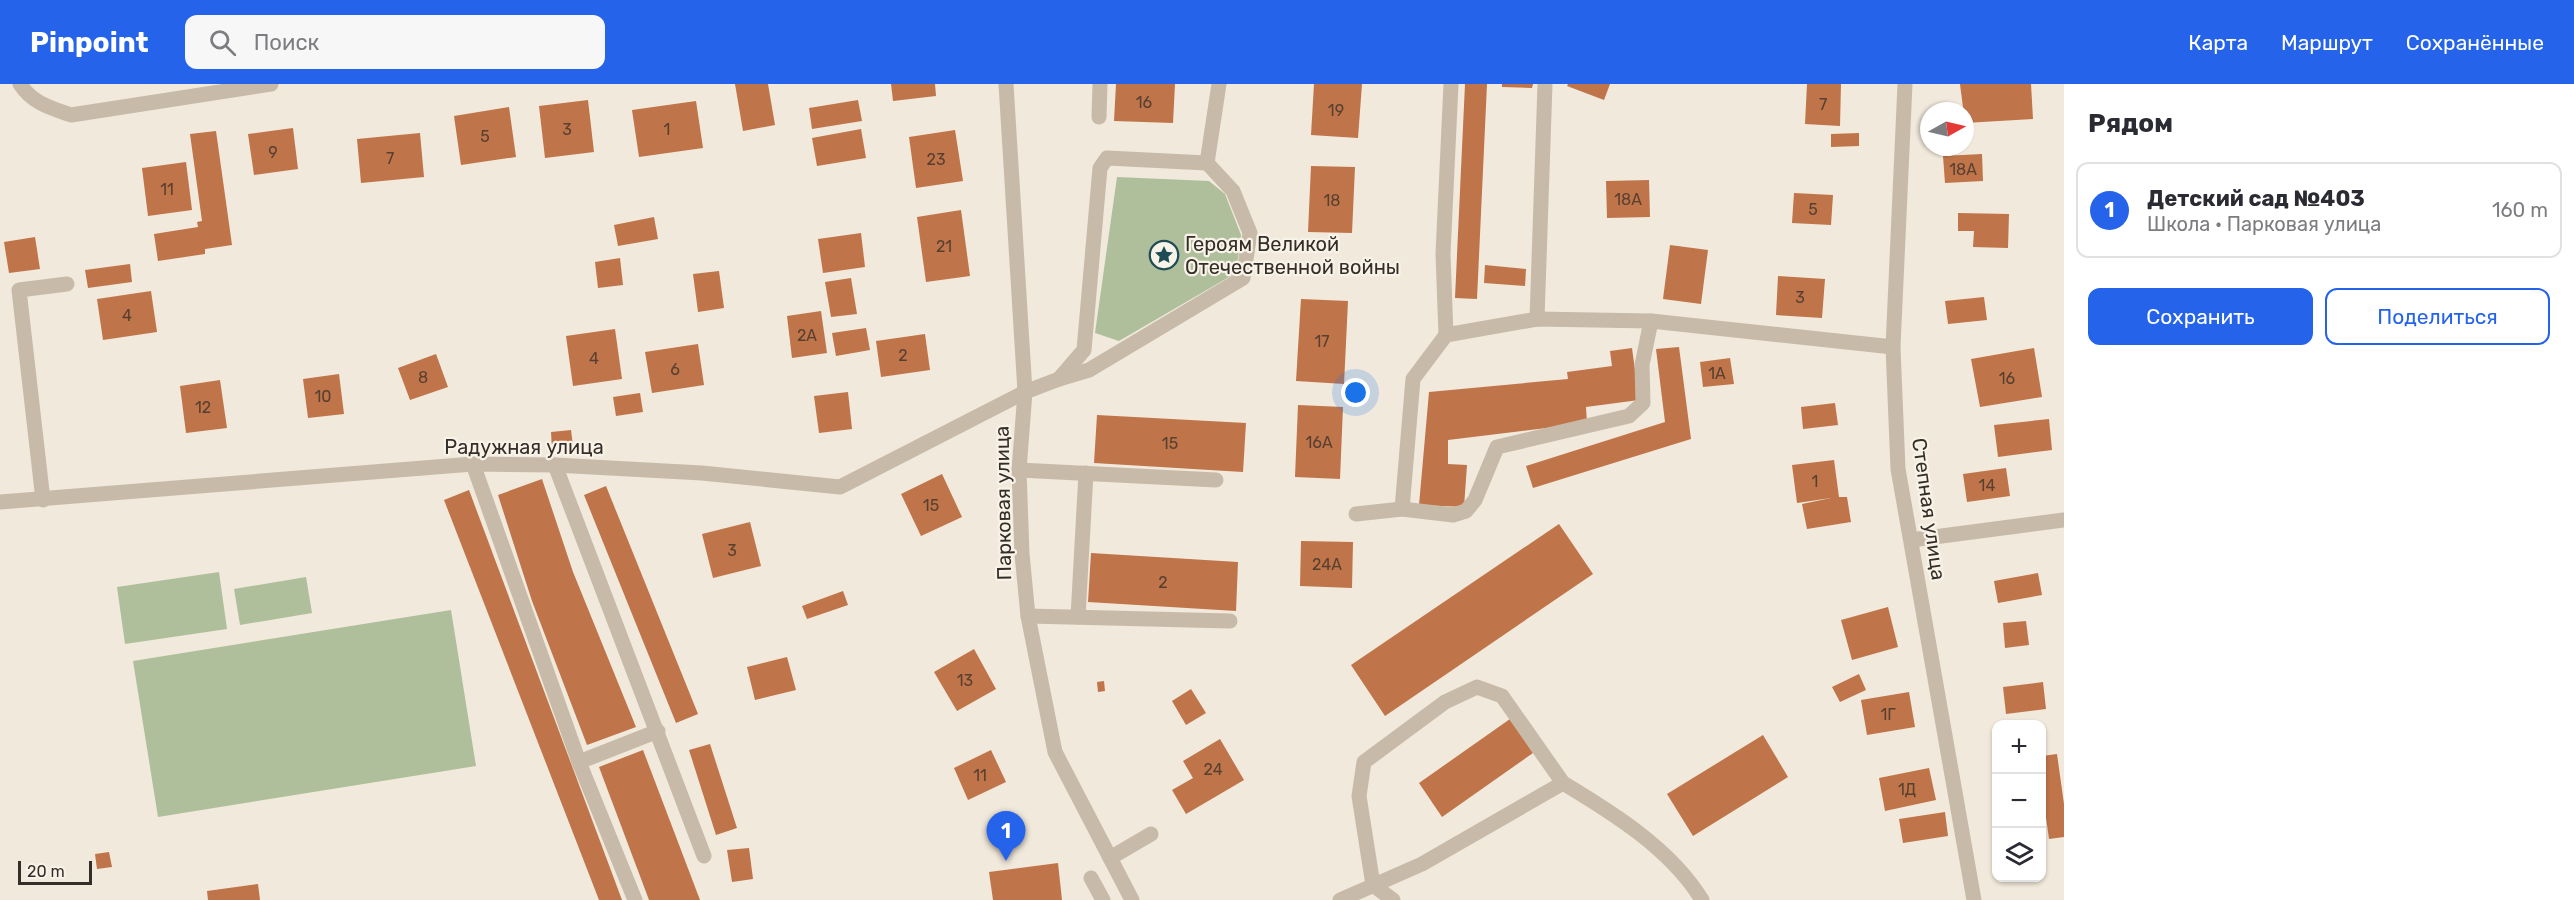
<!DOCTYPE html>
<html lang="ru">
<meta charset="utf-8">
<style>
body{margin:0;font-family:Rubik,sans-serif;background:#f7f7f7;color:#2b2b33}
.controls{position:absolute;right:18px;bottom:18px;display:grid;overflow:hidden;border-radius:12px;box-shadow:0 2px 4px #0004}
.controls button{width:54px;height:54px;display:grid;place-items:center;padding:0;border:0;border-bottom:2px solid #e1e1e2;background:#fff;color:#2b2b33;font:30px sans-serif}
.compass{position:absolute;left:1920px;top:18px;width:54px;height:54px;border-radius:50%;background:#fff;box-shadow:0 2px 4px #0004;rotate:82deg}
.scale{position:absolute;left:18px;bottom:15px;width:74px;box-sizing:border-box;padding-left:6px;border:3px solid #352e28;border-top:0;font-size:16px;line-height:21px;white-space:nowrap;color:#352e28;-webkit-text-stroke:4px #f8f3e8;paint-order:stroke}
.you{position:absolute;left:1356px;top:309px;width:21px;height:21px;margin:-15px;border:4px solid #fff;border-radius:50%;background:#1a73e8;box-shadow:0 0 0 9px #1a73e833}
.badge{display:grid;place-items:center;width:39px;height:39px;border-radius:50%;background:#2563eb;color:#fff;font-size:20px;font-weight:700}
.pin{position:absolute;translate:-50% -50px;filter:drop-shadow(0 2px 3px #0008)}
.pin::after{content:'';position:absolute;top:32px;width:21px;height:18px;background:inherit;clip-path:polygon(0 0,100% 0,50% 100%)}
.list{margin:0;padding:0;list-style:none}
h2{display:flex;justify-content:space-between;align-items:center;height:78px;margin:0;padding:0 24px;font-size:26px}
h2 small{font-size:20px;font-weight:400;color:#7c7c81}
.list li{display:grid;grid-template-columns:39px 1fr auto;gap:18px;align-items:center;box-sizing:border-box;height:96px;margin:0 12px 12px;padding:0 12px;border:2px solid #e1e1e2;border-radius:12px}
.list b{display:block;font-size:22px;white-space:nowrap}
.list p{margin:0;font-size:20px;white-space:nowrap;color:#7c7c81}
.list em{font-size:20px;font-style:normal;color:#7c7c81}
.actions{display:flex;gap:12px;padding:18px 24px}
.actions a{flex:1;padding:14px 0;border:2px solid #2563eb;border-radius:12px;text-align:center;font-size:21px;color:#2563eb}
.actions .main{background:#2563eb;color:#fff}
.icon{flex:none;width:33px;height:33px;fill:none;stroke:currentColor;stroke-width:2;stroke-linecap:round;stroke-linejoin:round}
.map{position:relative;flex:none;width:2064px;height:816px;overflow:hidden}
header{display:flex;align-items:center;gap:36px;box-sizing:border-box;height:84px;padding:0 30px;background:#2563eb;color:#fff}
header strong{font-size:28px}
nav{display:flex;gap:33px;margin-inline-start:auto;font-size:21px}
.search{width:420px;height:54px;background:#f7f7f7;display:flex;align-items:center;gap:15px;box-sizing:border-box;padding:0 21px;border-radius:12px;color:#7c7c81;font-size:22px}
main{display:flex}
aside{flex:1;background:#fff}
.map>svg:first-child{display:block}
.green{fill:#afbf9c}
.building{fill:#c0744a}
.lines{fill:none;stroke-linecap:round;stroke-linejoin:round}
.minor{stroke:#c8baa8;stroke-width:15}
.labels{text-anchor:middle;stroke-width:4.5;stroke-linejoin:round;paint-order:stroke}
.number-label{font-size:16px;fill:#584030}
.poi-label{font-size:20px;fill:#352e28;stroke:#f8f3e8;text-anchor:start}
.street-label{font-size:20px;fill:#352e28;stroke:#f8f3e8}
</style>
<header>
<strong>Pinpoint</strong>
<div class="search"><svg class="icon" aria-label="search" viewBox="0 0 24 24"><circle cx="10" cy="10" r="6"/><path d="M15 15l6 6"/></svg>Поиск</div>
<nav><a>Карта</a><a>Маршрут</a><a>Сохранённые</a></nav>
</header>
<main>
<div class="map">
<svg width="2064" height="816" viewBox="0 0 2064 816">
<rect width="100%" height="100%" fill="#f1e9db"/>
<!-- green -->
<g class="green">
<path d="M1117,93L1209,97L1225,110L1241,151L1236,189L1119,257L1095,249Z"/>
<path d="M219,488L227,545L125,560L117,503Z"/>
<path d="M306,493L312,529L240,541L234,505Z"/>
<path d="M451,526L476,682L158,733L133,577Z"/>
</g>
<!-- building -->
<g class="building">
<path d="M735,0H768L775,41L743,47Z"/>
<path d="M891,0H935L936,12L893,17Z"/>
<path d="M1116,0H1175L1173,39L1114,37Z"/>
<path d="M1314,0H1362L1358,54L1311,51Z"/>
<path d="M1465,0H1487L1477,215L1455,214Z"/>
<path d="M1502,0H1533L1532,4L1502,3Z"/>
<path d="M1568,0H1610L1604,16L1567,2Z"/>
<path d="M1807,0H1841L1840,42L1805,40Z"/>
<path d="M1960,0H2031L2033,35L1965,39Z"/>
<path d="M588,16L594,68L545,74L539,22Z"/>
<path d="M858,16L862,37L812,45L809,24Z"/>
<path d="M696,17L703,64L639,73L632,26Z"/>
<path d="M509,23L516,73L461,81L454,32Z"/>
<path d="M293,44L298,85L254,91L248,50Z"/>
<path d="M861,45L866,74L817,82L812,54Z"/>
<path d="M955,46L963,97L916,104L909,53Z"/>
<path d="M216,47L232,161L205,165V170L158,177L154,150L198,143L197,138L202,137L190,50Z"/>
<path d="M420,49L424,93L361,99L357,55Z"/>
<path d="M1859,49V62L1831,63V50Z"/>
<path d="M1982,70L1983,97L1945,99L1943,72Z"/>
<path d="M186,78L192,126L148,132L142,84Z"/>
<path d="M1311,82L1355,83L1352,149L1308,148Z"/>
<path d="M1649,96L1650,133L1607,134L1606,97Z"/>
<path d="M1794,109L1833,111L1831,141L1792,139Z"/>
<path d="M961,126L970,192L926,198L917,133Z"/>
<path d="M1958,129L2009,130L2008,164L1973,163L1974,147H1958Z"/>
<path d="M654,133L658,155L618,162L614,141Z"/>
<path d="M861,149L865,183L823,189L818,155Z"/>
<path d="M35,153L40,185L9,189L4,158Z"/>
<path d="M1670,161L1708,166L1701,220L1663,215Z"/>
<path d="M620,174L623,201L598,204L595,178Z"/>
<path d="M130,180L132,198L88,204L85,186Z"/>
<path d="M1485,181L1526,185L1525,202L1484,199Z"/>
<path d="M719,187L724,224L698,228L693,190Z"/>
<path d="M1778,192L1825,195L1822,234L1776,231Z"/>
<path d="M851,194L857,230L831,233L825,198Z"/>
<path d="M151,207L157,248L103,256L97,215Z"/>
<path d="M1984,213L1987,236L1948,240L1945,217Z"/>
<path d="M1301,215L1348,217L1344,300L1296,297Z"/>
<path d="M821,227L827,269L792,274L787,232Z"/>
<path d="M866,244L870,266L836,272L832,249Z"/>
<path d="M615,245L622,295L573,302L566,252Z"/>
<path d="M925,250L930,286L881,293L876,257Z"/>
<path d="M698,260L704,301L652,309L645,268Z"/>
<path d="M1679,263L1691,355L1533,404L1526,382L1665,338L1656,265Z"/>
<path d="M1632,264L1639,316L1586,323L1587,339L1448,356V380L1467,381L1464,423L1419,421L1429,308L1568,295L1567,288L1612,282L1610,267Z"/>
<path d="M2034,264L2042,313L1980,323L1971,275Z"/>
<path d="M436,270L448,303L410,316L398,284Z"/>
<path d="M1730,274L1734,300L1703,303L1700,278Z"/>
<path d="M339,290L344,330L308,334L303,295Z"/>
<path d="M220,296L227,344L186,349L180,302Z"/>
<path d="M848,308L852,345L819,349L814,312Z"/>
<path d="M640,309L643,328L616,332L613,313Z"/>
<path d="M1835,319L1838,341L1803,345L1801,323Z"/>
<path d="M1298,321L1343,323L1340,395L1295,393Z"/>
<path d="M1097,331L1246,339L1243,388L1094,379Z"/>
<path d="M2049,335L2052,366L1998,373L1994,341Z"/>
<path d="M571,346L573,362L552,365L551,348Z"/>
<path d="M1834,376L1839,413H1847L1851,438L1807,445L1802,420L1831,414L1797,419L1792,381Z"/>
<path d="M2006,384L2010,412L1967,418L1963,390Z"/>
<path d="M942,390L962,433L921,452L901,410Z"/>
<path d="M542,395L573,488L636,643L587,661L532,517L498,411Z"/>
<path d="M606,402L698,630L676,639L584,411Z"/>
<path d="M469,406L622,816H599L444,416Z"/>
<path d="M750,438L761,482L713,494L702,450Z"/>
<path d="M1559,440L1593,490L1385,632L1351,581Z"/>
<path d="M1301,457L1353,458L1352,504L1300,502Z"/>
<path d="M1091,469L1238,478L1236,527L1088,518Z"/>
<path d="M2038,489L2042,511L1998,519L1994,497Z"/>
<path d="M843,507L848,521L807,535L802,522Z"/>
<path d="M1888,523L1898,563L1852,576L1841,536Z"/>
<path d="M2026,537L2029,561L2005,564L2003,539Z"/>
<path d="M974,565L996,605L957,627L934,588Z"/>
<path d="M787,573L796,606L755,616L747,583Z"/>
<path d="M1859,590L1866,606L1840,618L1832,603Z"/>
<path d="M1104,597L1105,607L1098,608L1097,598Z"/>
<path d="M2043,598L2046,625L2006,630L2003,603Z"/>
<path d="M1191,605L1206,629L1186,641L1172,617Z"/>
<path d="M1909,608L1915,643L1867,651L1861,616Z"/>
<path d="M1510,635L1533,669L1442,733L1419,699Z"/>
<path d="M1763,651L1788,693L1693,752L1667,710Z"/>
<path d="M1220,655L1244,696L1186,730L1172,706L1193,694L1183,677Z"/>
<path d="M710,660L737,744L716,751L689,666Z"/>
<path d="M643,666L700,816H649L599,683Z"/>
<path d="M991,666L1006,698L968,716L954,684Z"/>
<path d="M2057,670L2064,720V753L2049,755L2044,719H2042V672Z"/>
<path d="M1929,684L1936,716L1885,727L1879,694Z"/>
<path d="M1945,728L1948,752L1903,759L1899,735Z"/>
<path d="M749,764L753,795L732,798L727,766Z"/>
<path d="M109,768L112,783L97,785L95,770Z"/>
<path d="M1058,779L1062,816H993L989,788Z"/>
<path d="M258,800L260,816H208L207,807Z"/>
</g>
<g class="lines">
<!-- minor -->
<g class="minor">
<path d="M20,0C32,19 51,24 71,31L271,0"/>
<path d="M1006,0L1025,308L1019,386L1022,470L1028,532L1055,668L1132,816"/>
<path d="M1905,0L1893,263L1898,385L1974,816"/>
<path d="M1099,33L1100,0"/>
<path d="M1537,235L1545,0"/>
<path d="M1446,251L1443,170L1451,0"/>
<path d="M1059,295L1089,286L1243,194L1250,149L1233,107L1207,79"/>
<path d="M473,380L579,678L635,816"/>
<path d="M555,381L704,772"/>
<path d="M1019,386L1216,396"/>
<path d="M43,416L19,206L67,200"/>
<path d="M0,418L473,380L555,381L702,389L840,403L1025,308L1059,295L1084,266L1100,84L1107,74L1207,79L1219,0"/>
<path d="M1402,425L1413,295L1446,251L1537,235L1651,237L1893,263"/>
<path d="M1356,430L1402,425L1453,431L1466,427L1475,416L1497,363L1629,332L1643,319L1642,281L1651,237"/>
<path d="M1911,456L2064,436"/>
<path d="M1028,532L1230,537"/>
<path d="M1078,533L1086,389"/>
<path d="M579,678L658,647"/>
<path d="M1110,774L1151,750"/>
<path d="M1091,794L1103,816"/>
<path d="M1340,816L1422,780L1563,699C1613,729 1671,765 1702,816"/>
<path d="M1393,816L1373,801L1359,712L1364,678L1445,618L1477,603L1502,612L1563,699"/>
</g>
</g>
<!-- icons -->
<defs>
<g id="sight-ring" transform="scale(1.5)"><circle r="9.5" fill="#f8f3e8" stroke="#1f4b55" stroke-width="1.5"/><path d="M0-6L1.8-2.2L6-1.7L2.9 1.2L3.7 5.4L0 3.3L-3.7 5.4L-2.9 1.2L-6-1.7L-1.8-2.2Z" fill="#1f4b55"/></g>
</defs>
<g fill-rule="evenodd">
<use href="#sight-ring" x="1164" y="171"/>
</g>
<g class="labels">
<!-- number labels -->
<g class="number-label">
<text x="1144" y="24">16</text>
<text x="1823" y="26">7</text>
<text x="1336" y="32">19</text>
<text x="567" y="51">3</text>
<text x="667" y="51">1</text>
<text x="485" y="58">5</text>
<text x="273" y="74">9</text>
<text x="390" y="80">7</text>
<text x="936" y="81">23</text>
<text x="1963" y="91">18А</text>
<text x="167" y="111">11</text>
<text x="1628" y="121">18А</text>
<text x="1332" y="122">18</text>
<text x="1813" y="131">5</text>
<text x="944" y="168">21</text>
<text x="1800" y="219">3</text>
<text x="127" y="237">4</text>
<text x="807" y="257">2А</text>
<text x="1322" y="263">17</text>
<text x="903" y="277">2</text>
<text x="594" y="280">4</text>
<text x="675" y="291">6</text>
<text x="1717" y="295">1А</text>
<text x="423" y="299">8</text>
<text x="2007" y="300">16</text>
<text x="323" y="318">10</text>
<text x="203" y="329">12</text>
<text x="1319" y="364">16А</text>
<text x="1170" y="365">15</text>
<text x="1815" y="403">1</text>
<text x="1987" y="407">14</text>
<text x="931" y="427">15</text>
<text x="732" y="472">3</text>
<text x="1327" y="486">24А</text>
<text x="1163" y="504">2</text>
<text x="965" y="602">13</text>
<text x="1888" y="636">1Г</text>
<text x="1213" y="691">24</text>
<text x="980" y="697">11</text>
<text x="1907" y="711">1Д</text>
</g>
<!-- poi labels -->
<g class="poi-label">
<text x="1185" y="167">Героям Великой<tspan x="1185" dy="23">Отечественной войны</tspan></text>
</g>
<!-- street labels -->
<g class="street-label">
<text x="524" y="370">Радужная улица</text>
<text transform="translate(1003 419) rotate(-91)" y="7">Парковая улица</text>
<text transform="translate(1929 425) rotate(82)" y="7">Степная улица</text>
</g>
</g>
</svg>
<div class="controls">
<button>+</button>
<button>−</button>
<button><svg class="icon" aria-label="layers" viewBox="0 0 24 24"><path d="M12 4l9 5-9 5-9-5zM3 14l9 5 9-5"/></svg></button>
</div>
<svg class="compass" viewBox="-18 -18 36 36"><path d="M0-13l5 13h-10z" fill="#e53935"/><path d="M0 13l5-13h-10z" fill="#7c7c81"/></svg>
<div class="scale">20 m</div>
<div class="you"></div>
<div class="pin badge" style="left:1006px;top:777px">1</div>
</div>
<aside>
<h2>Рядом<small></small></h2>
<ul class="list">
<li><span class="badge">1</span><div><b>Детский сад №403</b><p>Школа · Парковая улица</p></div><em>160 m</em></li>
</ul>
<div class="actions"><a class="main">Сохранить</a><a>Поделиться</a></div>
</aside>
</main>
